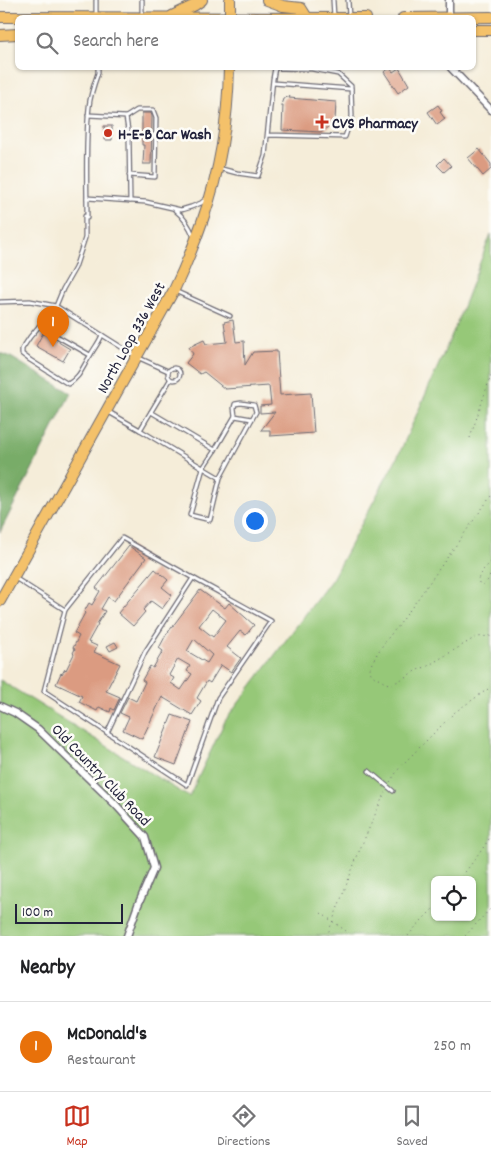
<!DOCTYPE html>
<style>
body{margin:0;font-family:Dekko,sans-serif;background:#f2f2f2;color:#202124}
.controls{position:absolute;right:15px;bottom:15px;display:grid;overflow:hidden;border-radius:8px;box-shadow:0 1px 4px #0004}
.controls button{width:45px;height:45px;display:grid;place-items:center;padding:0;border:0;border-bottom:1px solid #e0e0e0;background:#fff;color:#202124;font:25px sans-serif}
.scale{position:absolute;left:15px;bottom:12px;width:108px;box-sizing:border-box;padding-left:5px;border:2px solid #22223b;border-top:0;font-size:14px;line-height:18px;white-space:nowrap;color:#22223b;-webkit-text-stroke:4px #fdfcf7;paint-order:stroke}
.you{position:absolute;left:254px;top:520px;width:18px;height:18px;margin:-12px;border:4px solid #fff;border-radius:50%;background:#1a73e8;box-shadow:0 0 0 8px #1a73e833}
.badge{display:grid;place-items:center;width:32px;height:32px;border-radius:50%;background:#c8321e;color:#fff;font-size:16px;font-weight:700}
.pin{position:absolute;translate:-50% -41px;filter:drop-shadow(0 1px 2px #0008)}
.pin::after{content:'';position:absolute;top:26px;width:18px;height:15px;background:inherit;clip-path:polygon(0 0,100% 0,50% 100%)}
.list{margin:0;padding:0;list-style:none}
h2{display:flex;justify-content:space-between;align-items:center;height:65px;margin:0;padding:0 20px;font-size:21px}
h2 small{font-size:16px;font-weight:400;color:#757577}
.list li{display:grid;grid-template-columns:32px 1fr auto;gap:15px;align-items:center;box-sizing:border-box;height:90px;padding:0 20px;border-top:1px solid #e0e0e0}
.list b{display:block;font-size:19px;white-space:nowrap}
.list p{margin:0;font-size:16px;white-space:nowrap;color:#757577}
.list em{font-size:16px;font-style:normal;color:#757577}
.icon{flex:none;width:28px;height:28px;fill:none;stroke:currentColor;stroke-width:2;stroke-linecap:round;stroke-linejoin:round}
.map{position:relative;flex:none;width:491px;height:936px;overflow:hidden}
.search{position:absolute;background:#fff;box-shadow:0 1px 4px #0004;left:15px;right:15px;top:15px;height:55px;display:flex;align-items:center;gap:12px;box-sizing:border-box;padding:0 18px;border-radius:8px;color:#757577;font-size:19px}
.sheet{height:155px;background:#fff}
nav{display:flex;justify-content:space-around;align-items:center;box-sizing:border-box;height:70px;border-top:1px solid #e0e0e0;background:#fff;font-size:14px;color:#757577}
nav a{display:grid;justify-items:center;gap:2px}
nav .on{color:#c8321e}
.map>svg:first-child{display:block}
.green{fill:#96c878;stroke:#5c755a;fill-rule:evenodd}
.forest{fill:#78ac68;stroke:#4d6752}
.building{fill:#db9b81;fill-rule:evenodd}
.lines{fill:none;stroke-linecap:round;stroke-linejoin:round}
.service-casing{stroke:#6c6972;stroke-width:5.5}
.minor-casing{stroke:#6c6972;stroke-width:9}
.primary-casing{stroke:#6c6972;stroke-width:12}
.path{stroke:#6c6972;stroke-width:1;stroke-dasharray:1 4;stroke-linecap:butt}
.service{stroke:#fff;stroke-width:3}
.minor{stroke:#fff;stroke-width:6}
.primary{stroke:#f4c16a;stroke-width:10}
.poi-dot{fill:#c8321e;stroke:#fdfcf7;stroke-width:2}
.labels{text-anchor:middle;stroke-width:5;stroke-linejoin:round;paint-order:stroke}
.poi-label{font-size:16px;font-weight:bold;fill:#22223b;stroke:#fdfcf7;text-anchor:start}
.street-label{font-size:16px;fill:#22223b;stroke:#fdfcf7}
</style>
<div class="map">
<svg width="491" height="936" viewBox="0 0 491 936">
<rect width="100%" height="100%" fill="#fdfcf7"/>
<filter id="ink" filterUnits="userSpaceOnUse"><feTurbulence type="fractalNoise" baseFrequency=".02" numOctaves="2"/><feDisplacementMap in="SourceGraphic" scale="10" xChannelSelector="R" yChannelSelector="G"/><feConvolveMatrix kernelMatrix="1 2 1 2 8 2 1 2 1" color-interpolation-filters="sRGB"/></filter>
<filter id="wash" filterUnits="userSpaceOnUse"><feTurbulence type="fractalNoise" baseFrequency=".0096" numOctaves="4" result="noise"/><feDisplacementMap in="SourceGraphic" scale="20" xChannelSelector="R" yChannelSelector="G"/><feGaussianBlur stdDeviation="1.12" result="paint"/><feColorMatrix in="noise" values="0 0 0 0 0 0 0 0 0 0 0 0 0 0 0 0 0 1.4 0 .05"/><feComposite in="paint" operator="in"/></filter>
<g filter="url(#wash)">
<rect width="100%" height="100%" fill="#f5edd9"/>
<!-- green -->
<path class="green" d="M491,234V936H0V680L189,797L225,721L332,579L400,452L454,330ZM435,880H472V917H435Z"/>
<!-- forest -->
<path class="forest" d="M0,353L9,356L71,393L0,532Z"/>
<g id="blocks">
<!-- building -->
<g class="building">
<path d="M390,68L393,72L399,68L409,85L398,93L384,72Z"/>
<path d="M290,96L289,98L336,102L335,121L322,132L282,130L283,105H281L283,99Z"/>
<path d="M438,105L442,111L440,112L445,119L437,125L428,112Z"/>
<path d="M142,113H151L152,116L151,164H143L144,145H142Z"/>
<path d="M104,126H112V140H105Z"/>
<path d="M479,149L491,164V169L483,176L468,158Z"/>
<path d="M444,158L451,166L444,172L437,165Z"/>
<path d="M233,320L236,342L244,341L245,365L253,352L277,351L280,395L311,393L314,433L270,436V430H261L275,412L260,413V406L271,405L269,386L225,389L204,372L200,374L186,363L193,354L189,347L204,340L206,344L227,342L224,322Z"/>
<path d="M43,333L70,349L63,361L36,346Z"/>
<path d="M129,546L146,558L114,601L108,597L101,609L105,611L97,624H98L88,642L97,646L94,652L120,664L106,691L120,697L114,710L111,708L110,712L99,707L97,711L79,702L82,696L56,684L61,673L62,674L65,669L66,670L74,654L73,653L75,649L73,648L79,636L74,633L85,613L84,612L89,603L92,605L100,591L96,588Z"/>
<path d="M155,569L168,580L162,587L172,595L162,609L151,601L143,610L145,612L133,626L118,613Z"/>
<path d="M200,590L225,608L229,603L254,625L246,635L240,631L227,647L241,658L231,672L221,665L210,683L207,681L197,698L201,701L192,715L162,697L142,739L123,730L129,717L120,713L128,697L136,701L145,682L142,680L150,666L153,668L163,651L159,648L166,635ZM212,609L226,620L213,637L199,626ZM194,639L212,655L207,663L187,651ZM178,659L190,666L187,671L192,674L181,690L171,683L174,678L169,675Z"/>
<path d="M115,642L118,647L110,651L107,646Z"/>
<path d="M172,715L192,722L176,765L155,757Z"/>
</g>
</g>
</g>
<g filter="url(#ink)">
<use href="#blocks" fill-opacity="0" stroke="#6c6972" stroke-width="1"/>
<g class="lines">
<!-- service casing -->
<g class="service-casing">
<g id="service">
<path d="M142,0V16"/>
<path d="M333,0L334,17"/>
<path d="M348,0L349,17"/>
<path d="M96,14V0"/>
<path d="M98,68V73C94,84 90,96 89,107C85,144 87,181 87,218L85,216V238L75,268L63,289L56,306L30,337L22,349V354L30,360L68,384C80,378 83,366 90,356C94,348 99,343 102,335"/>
<path d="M273,83L351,89"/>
<path d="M88,115L126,117L129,137L130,201"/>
<path d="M126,117L137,110H153L156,118L155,177L129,175"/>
<path d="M218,168L237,173L258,176L265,156L273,79L275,68L312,69L338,74L351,86L352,116L345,137L268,135"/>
<path d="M87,198L146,202L181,210L191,207L201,203L207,198"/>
<path d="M175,210C184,217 190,227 194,237"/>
<path d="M175,291L230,316"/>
<path d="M0,302L30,301L56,306L137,357L168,371"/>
<path d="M39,326L90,355"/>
<circle cx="174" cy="374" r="6"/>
<path d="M107,411L140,430L170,380"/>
<path d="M235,416L234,408L235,404L241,403L254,405L256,412L252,419"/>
<path d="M140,430L203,468L215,450L151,412"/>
<path d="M215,450L235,416L252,419L220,478L210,520L190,515L203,468L220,478"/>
<path d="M122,538L193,578L271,621L218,698L187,785L44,691L65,610Z"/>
<path d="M15,578L65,610"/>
<path d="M107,733L145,652L193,578"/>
<path d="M369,771L393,791"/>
</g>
</g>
<!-- minor casing -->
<g class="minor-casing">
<g id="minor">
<path d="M449,0V17"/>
<path d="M451,68L491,110"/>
<path d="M0,706L15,713L38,729L115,804L145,837L154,868L138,905L127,936"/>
</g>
</g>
<!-- primary casing -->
<g class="primary-casing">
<g id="primary">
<path d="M230,0V18"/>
<path d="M267,0L283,6L301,8L306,16"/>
<path d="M172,16L195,5L202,0"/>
<path d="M0,17C122,17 244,17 366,18"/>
<path d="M403,18L491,17"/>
<path d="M474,30H491"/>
<path d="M0,35L18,34"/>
<path d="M0,601L174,290C185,267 195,243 203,219C220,171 228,118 229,68"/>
</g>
</g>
<!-- path -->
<g class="path">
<path d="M470,438L491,375"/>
<path d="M491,496L397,628C391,632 370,662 370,669C370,675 375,677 380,680C384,682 386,684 391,684C400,682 413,670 426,667L476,637L491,636"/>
<path d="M491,562L482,571L478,579L479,583L484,584L488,580L491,573"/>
<path d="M390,782L400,767L455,712L491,687"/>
<path d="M459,880L479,854L491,836"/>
<path d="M321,913L346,931"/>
<path d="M327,936L360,849L385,792"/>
<path d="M408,936L418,924L435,907"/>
<path d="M465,936L491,908"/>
</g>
<!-- service -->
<use href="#service" class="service"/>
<!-- minor -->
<use href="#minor" class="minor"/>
<!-- primary -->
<use href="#primary" class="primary"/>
</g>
</g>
<!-- markers -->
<g class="poi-dot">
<path d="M319.5 114.5h5v5h5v5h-5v5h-5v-5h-5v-5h5z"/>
<circle cx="108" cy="133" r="5"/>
</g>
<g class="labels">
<!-- poi labels -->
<g class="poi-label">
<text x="332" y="128">CVS Pharmacy</text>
<text x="118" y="139">H-E-B Car Wash</text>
</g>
<!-- street labels -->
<g class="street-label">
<text transform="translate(130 337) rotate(-61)" y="6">North Loop 336 West</text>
<text transform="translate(102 774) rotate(46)" y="6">Old Country Club Road</text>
</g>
</g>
</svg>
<div class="controls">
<button><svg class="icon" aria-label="locate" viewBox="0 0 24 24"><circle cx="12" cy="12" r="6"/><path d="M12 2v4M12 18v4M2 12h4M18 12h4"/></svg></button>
</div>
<div class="scale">100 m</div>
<div class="you"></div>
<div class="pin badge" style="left:53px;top:347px;background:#e8710a">1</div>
<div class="search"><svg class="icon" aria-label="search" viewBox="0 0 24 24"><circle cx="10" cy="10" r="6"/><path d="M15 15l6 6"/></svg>Search here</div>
</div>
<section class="sheet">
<h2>Nearby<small></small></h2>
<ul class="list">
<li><span class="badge" style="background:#e8710a">1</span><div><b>McDonald's</b><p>Restaurant</p></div><em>250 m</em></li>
</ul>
</section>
<nav>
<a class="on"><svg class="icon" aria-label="map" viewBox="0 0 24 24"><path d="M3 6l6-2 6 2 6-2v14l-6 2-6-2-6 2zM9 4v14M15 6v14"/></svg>Map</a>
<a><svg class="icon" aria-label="directions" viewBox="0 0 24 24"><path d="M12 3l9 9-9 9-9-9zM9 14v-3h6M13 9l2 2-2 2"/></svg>Directions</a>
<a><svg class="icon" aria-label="saved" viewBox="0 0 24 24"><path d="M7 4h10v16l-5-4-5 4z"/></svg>Saved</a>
</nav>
